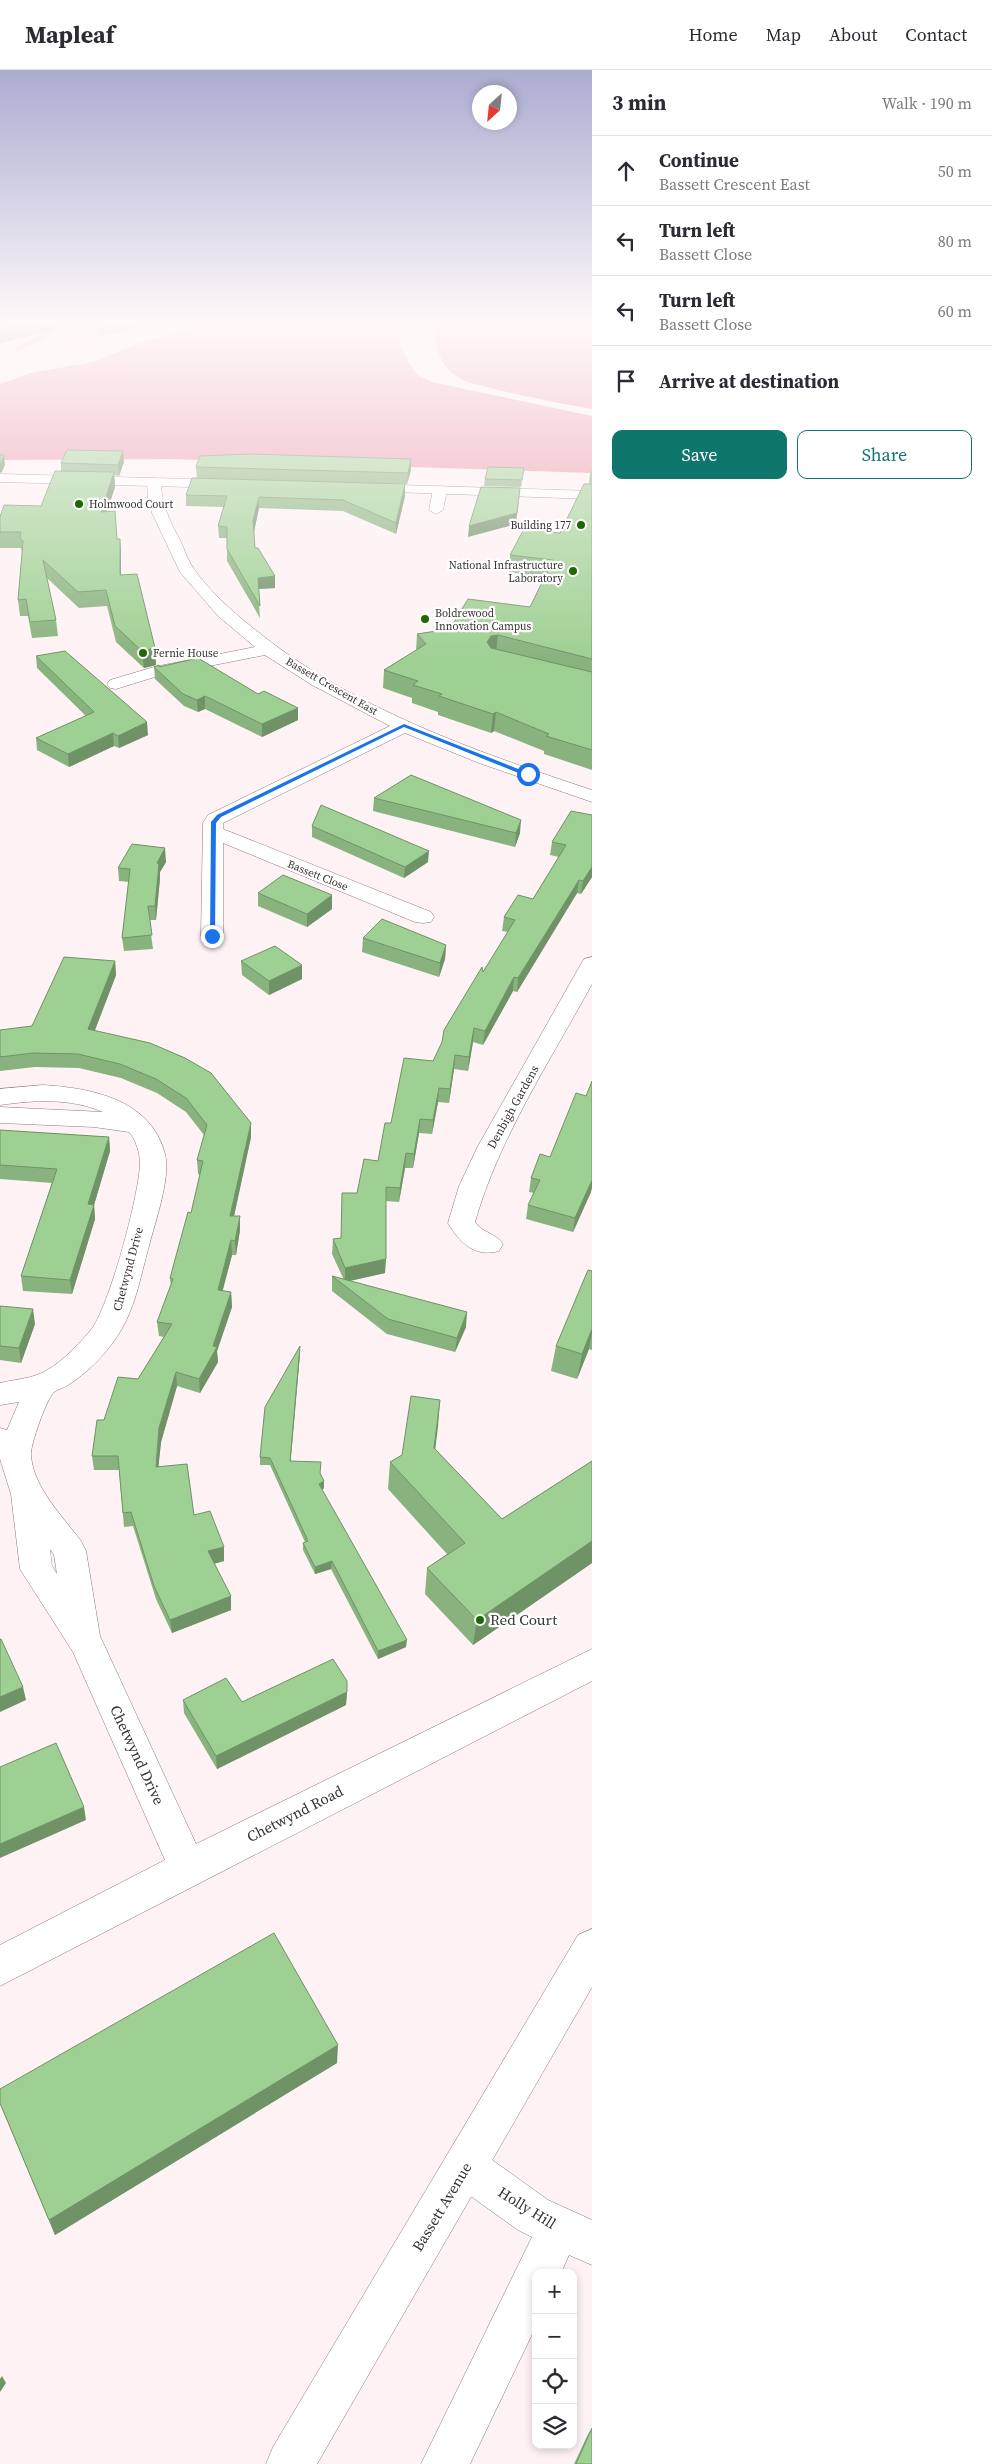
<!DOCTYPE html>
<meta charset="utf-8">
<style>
body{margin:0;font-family:"Source Serif 4",serif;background:#f2f2f3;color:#2b2b33}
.controls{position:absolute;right:15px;bottom:15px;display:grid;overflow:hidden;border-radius:10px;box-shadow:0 2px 8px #0003}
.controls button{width:45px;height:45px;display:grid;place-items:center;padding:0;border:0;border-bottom:1px solid #e1e1e2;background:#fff;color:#2b2b33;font:25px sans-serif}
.compass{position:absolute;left:472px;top:15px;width:45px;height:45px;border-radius:50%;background:#fff;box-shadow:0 2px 8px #0003;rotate:207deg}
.stop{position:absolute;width:15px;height:15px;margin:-11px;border:4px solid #1a73e8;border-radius:50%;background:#fff}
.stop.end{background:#1a73e8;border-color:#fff;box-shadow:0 1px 5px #0008}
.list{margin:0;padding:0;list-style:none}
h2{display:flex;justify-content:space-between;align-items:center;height:65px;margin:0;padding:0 20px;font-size:21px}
h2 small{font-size:16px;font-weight:400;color:#7c7c81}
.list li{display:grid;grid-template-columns:32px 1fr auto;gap:15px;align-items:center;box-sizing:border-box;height:70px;padding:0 20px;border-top:1px solid #e1e1e2}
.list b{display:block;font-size:19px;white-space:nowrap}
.list p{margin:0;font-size:16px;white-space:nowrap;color:#7c7c81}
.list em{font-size:16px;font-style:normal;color:#7c7c81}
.actions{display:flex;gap:10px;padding:15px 20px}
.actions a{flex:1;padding:11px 0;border:1px solid #0f766e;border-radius:10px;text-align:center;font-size:18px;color:#0f766e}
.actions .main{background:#0f766e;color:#fff}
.icon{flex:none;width:28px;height:28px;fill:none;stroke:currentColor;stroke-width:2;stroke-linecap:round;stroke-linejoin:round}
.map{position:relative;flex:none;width:592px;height:2394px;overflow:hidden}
header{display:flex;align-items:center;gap:30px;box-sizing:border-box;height:70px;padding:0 25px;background:#fff;border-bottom:1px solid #e1e1e2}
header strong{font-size:24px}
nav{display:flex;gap:28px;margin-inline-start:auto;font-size:18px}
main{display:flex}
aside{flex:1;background:#fff}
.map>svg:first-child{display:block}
.green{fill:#f9c8d0}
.forest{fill:#e998a8}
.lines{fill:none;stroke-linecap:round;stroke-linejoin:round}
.stream{stroke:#f09faf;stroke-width:4.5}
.street-casing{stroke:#8c7a7d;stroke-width:1}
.primary-casing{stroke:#8c7a7d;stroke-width:1}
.street{fill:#fff;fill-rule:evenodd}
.primary{fill:#fff;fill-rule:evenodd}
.wall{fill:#89b37e}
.shaded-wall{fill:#6f9267}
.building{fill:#9fd093;stroke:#6f9267}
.route{fill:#1a73e8}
.poi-dot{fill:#1f6904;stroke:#fff;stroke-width:2}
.labels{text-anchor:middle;stroke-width:4.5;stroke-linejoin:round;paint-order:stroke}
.far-poi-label{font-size:11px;fill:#3a3334;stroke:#fff;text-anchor:start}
.far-street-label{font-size:11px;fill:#3a3334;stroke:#fff}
.street-label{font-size:12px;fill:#3a3334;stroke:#fff}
.near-poi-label{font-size:15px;fill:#3a3334;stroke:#fff;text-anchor:start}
.near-street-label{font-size:15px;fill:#3a3334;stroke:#fff}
</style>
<header>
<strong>Mapleaf</strong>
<nav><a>Home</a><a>Map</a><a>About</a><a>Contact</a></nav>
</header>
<main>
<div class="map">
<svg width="592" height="2394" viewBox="0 0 592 2394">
<rect width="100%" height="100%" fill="#fef2f4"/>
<!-- green -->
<path class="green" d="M65,254H86L81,258L104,268L122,267L102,269L108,270L98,275L63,270L58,264Z"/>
<!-- forest -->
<g class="forest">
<path d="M206,254H406L399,265L401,278L410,294L418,305L432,312L592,346V403L170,389L0,390V314L30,303L94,292L136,274Z"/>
<path d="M437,254H592V339C560,334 529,327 498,320C485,316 469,314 458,307C440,297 432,272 437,254Z"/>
</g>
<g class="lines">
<!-- stream -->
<path class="stream" d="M17,279L49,264L57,254"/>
<!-- street casing -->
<g class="street-casing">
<g id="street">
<path d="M154,408L161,412C161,435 171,453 181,472C185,481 188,491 194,499C210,522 232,541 253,558C350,638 474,681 592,720V732L479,693L405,663L223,753V759L431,842L434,847L431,852L423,853L415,852L223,773V866L220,871L212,873L204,871L201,866L203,753L208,745L390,656L312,615L265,585L158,606L116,619L110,618L107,614L110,610L154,597L255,577L218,546L180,502L152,443L148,428L147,412Z"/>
<path d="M440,416L447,420L443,440L436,444L429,440L433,420Z"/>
<path d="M592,887V914C550,991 499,1068 475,1152C482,1163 496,1163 503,1174L499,1181C475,1188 459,1172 448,1153L459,1116L478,1076L581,894L584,889Z"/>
<path d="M43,1015C91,1018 151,1029 165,1084C171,1108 155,1152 149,1176C140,1208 135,1241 116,1268C104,1286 86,1304 68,1315C64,1318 58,1319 54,1322C47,1328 30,1375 31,1385C33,1417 63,1447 81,1471L86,1481L100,1566L196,1774L592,1579V1611L0,1916V1875L165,1790L73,1582L20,1499L11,1424L0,1389V1358L7,1360L19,1332L0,1335V1313C12,1310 26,1309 37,1305C58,1297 76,1277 90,1261C109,1239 139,1125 140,1094C140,1083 136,1070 129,1062L94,1057L0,1053V1037L103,1042C71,1028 35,1030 0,1035V1019ZM50,1479L54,1485L57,1504L52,1496Z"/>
<path d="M466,2076L481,2082L548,2130L592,2150V2195L569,2185L561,2203H536V2256L470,2394H421L532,2167L518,2160L451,2112L445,2097L451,2082Z"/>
</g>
</g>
<!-- primary casing -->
<g class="primary-casing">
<g id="primary">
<path d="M0,404L228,410L235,414L228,418L0,412Z"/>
<path d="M369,414L592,421V429L364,421L362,418Z"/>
<path d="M592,1859V1917L317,2394H266L273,2377L578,1865Z"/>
</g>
</g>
<!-- street -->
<use href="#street" class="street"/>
<!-- primary -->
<use href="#primary" class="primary"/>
</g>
<!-- wall -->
<g class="wall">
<path d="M71,254H153L101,266Z"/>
<path d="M411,389V400L407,414L197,408L196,397Z"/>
<path d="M124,392L119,406L114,405L115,417L107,441L117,469H120L121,485V505L155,578L156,595L144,598L116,572L107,536L79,538L47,508L56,550L58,566L32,568L28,546H20L18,530L22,482L21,478H0V447L41,436L61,401V393Z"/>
<path d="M524,398L521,417L484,416L485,409Z"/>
<path d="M592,399V700L544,684V681L494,661L491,663L438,645V642L412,633V628L383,618L384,600L416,581L417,564L450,559L530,537L545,507L509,502L510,485L560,463L589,414L590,403Z"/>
<path d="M405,414V426L396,464L343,441L259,438L254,460L255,478L275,506V518L258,519L260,548L227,491V468H219L218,456L224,437L186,436V425Z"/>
<path d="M36,586L148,665L119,678L114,676L69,697L37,680L36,668L86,646L37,598Z"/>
<path d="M154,597H159L298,650L262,667L205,639L198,642L184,636L155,609Z"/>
<path d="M374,728L520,763L515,777L373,741Z"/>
<path d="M592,745V807L581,824L577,823L517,922L513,921L483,975L473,972L468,1001L454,999L449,1033L438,1032L432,1064L419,1063L413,1098H405L399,1132L386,1131L385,1203L349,1211L466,1257L455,1282L387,1264L332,1221V1206L344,1210L332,1184L333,1169L341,1168L357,1123L378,1091L391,1053L433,991L483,902L508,862L502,861L504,847L533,829L559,787L550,785L552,772Z"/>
<path d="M312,756L428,792L404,808L312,767Z"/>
<path d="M166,792L160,802V808L156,850H149L153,879L124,881L122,868L129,812L119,811L118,798Z"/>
<path d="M258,823L332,839L307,857L258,836Z"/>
<path d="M363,868L446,875L445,889L439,907L362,882Z"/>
<path d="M115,891L116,905L95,960L251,1053V1067L234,1146L240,1160L236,1185H232L222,1221L231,1222L232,1237L217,1281L218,1292L200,1323L177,1316L161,1372L158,1397L194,1445L224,1477V1491L214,1494L231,1526V1540L172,1563L156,1529L133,1456L124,1457L119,1400H94L92,1386L104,1350L138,1309L164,1267L159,1266L157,1252L171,1216L170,1208L191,1143L200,1105L198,1104L197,1090L204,1065L186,1042L157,1023L121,1008L79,998L35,997L0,1001V960L32,956Z"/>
<path d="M241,891L302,909L269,925L242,905Z"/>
<path d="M0,1060L109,1067L110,1081L94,1135L95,1149L72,1224L23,1221L21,1206L52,1113L0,1109Z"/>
<path d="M550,1087L591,1122L573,1162L526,1149L528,1135L534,1123L529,1122L531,1108Z"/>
<path d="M592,1201V1280L589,1279L577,1309L551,1301L556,1276Z"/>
<path d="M0,1236L35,1254L21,1293L0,1290Z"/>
<path d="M300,1284L290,1391L320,1403L324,1418L322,1420L406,1577L378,1589L331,1499L315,1504L303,1480V1473L305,1472L270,1395H260V1387Z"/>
<path d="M440,1330L435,1379L502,1449L592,1391V1493L473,1575L425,1524L427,1498L447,1484L388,1419L390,1392L402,1385Z"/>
<path d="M347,1622L346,1635L217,1699L184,1643L183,1630L242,1632Z"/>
<path d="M337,1993L55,2165L0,2034V2033Z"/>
<path d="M592,2358V2394H574L588,2364Z"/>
</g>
<!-- shaded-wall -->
<g class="shaded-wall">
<path d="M22,254H57L58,260L0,273V259Z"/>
<path d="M100,254H153L101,266Z"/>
<path d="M123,381L124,392L119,406L118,395Z"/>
<path d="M4,385L5,395L2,402L0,403V393Z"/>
<path d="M411,389V400L407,414L408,403Z"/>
<path d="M114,402L115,417L102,457L101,442Z"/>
<path d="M405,414V426L396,464V453Z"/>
<path d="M520,418L516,454L468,467L469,456Z"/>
<path d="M259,427V438L254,462L253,451Z"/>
<path d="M120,469L121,485V521L120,505Z"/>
<path d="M275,506V518L258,519V508Z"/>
<path d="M498,565L496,583L490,584L487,572L491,566Z"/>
<path d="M155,578L156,595L144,598L142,581Z"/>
<path d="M205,626V639L198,642L197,630Z"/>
<path d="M298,638V650L262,667V654Z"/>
<path d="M496,642L494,661L491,663L493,644Z"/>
<path d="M147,652L148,665L119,678L118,666Z"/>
<path d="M113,663L114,676L69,697L68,684Z"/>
<path d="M521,750L520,763L515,777L516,763Z"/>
<path d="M165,778L166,792L160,802V808L156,850L155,836L157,793Z"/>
<path d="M429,781L428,792L404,808L405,797Z"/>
<path d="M592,797V807L581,824L583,811Z"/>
<path d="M579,810L577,823L517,922L518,908Z"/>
<path d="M332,825V839L307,857V844Z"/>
<path d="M446,875L445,889L439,907L440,893Z"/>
<path d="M115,891L116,905L90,973L88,959Z"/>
<path d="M302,895V909L269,925V911Z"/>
<path d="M514,907L513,921L483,975L485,961Z"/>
<path d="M474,958L473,972L468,1001L469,987Z"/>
<path d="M455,985L454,999L449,1033L450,1019Z"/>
<path d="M439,1018L438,1032L432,1064L433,1050Z"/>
<path d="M420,1049L419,1063L413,1098L414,1084Z"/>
<path d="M251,1053V1067L231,1160L230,1146Z"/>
<path d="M109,1067L110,1081L94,1135L95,1149L72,1224L70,1210L88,1134Z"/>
<path d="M406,1083L405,1098L399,1132L400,1118Z"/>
<path d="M592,1110V1118L591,1122L573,1162L575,1148Z"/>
<path d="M240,1146V1160L236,1185L235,1171Z"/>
<path d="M231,1170L232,1185L219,1235L218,1220Z"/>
<path d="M386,1189L385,1203L345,1212V1198Z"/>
<path d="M231,1222L232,1237L217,1281L218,1292L200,1323L199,1309L213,1276Z"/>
<path d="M33,1239L35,1254L21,1293L19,1278Z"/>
<path d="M467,1242L466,1257L455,1282L457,1268Z"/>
<path d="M592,1259V1263L589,1279L577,1309L582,1284Z"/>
<path d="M300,1276V1284L290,1399V1391Z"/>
<path d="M176,1302L177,1316L161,1372L157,1412L156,1397L159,1358Z"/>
<path d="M440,1330L438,1357L432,1405L434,1378Z"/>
<path d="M324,1411V1418L319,1422V1414Z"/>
<path d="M592,1471V1493L473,1575L477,1550Z"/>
<path d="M224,1477V1491L209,1495L208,1481Z"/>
<path d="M332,1491L331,1499L315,1504V1497Z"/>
<path d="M231,1526V1540L172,1563L170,1550Z"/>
<path d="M407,1570L406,1577L378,1589V1581Z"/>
<path d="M23,1617L26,1630L0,1642V1627Z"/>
<path d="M347,1622L346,1635L217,1699L216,1686Z"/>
<path d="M84,1737L86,1750L0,1788V1774Z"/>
<path d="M338,1975L337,1993L55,2165L49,2150Z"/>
<path d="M2,2306L6,2313L0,2322V2309Z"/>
</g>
<!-- building -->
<g class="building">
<path d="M0,254H22L0,259Z"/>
<path d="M67,380L123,381L118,395L61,393Z"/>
<path d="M251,384L411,389L408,403L196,397L200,386Z"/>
<path d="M0,385H4L1,393H0Z"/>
<path d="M488,397L524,398L522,410L485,409Z"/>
<path d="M55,401L114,402L101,442L115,441L117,469H120V505L137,504L155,578L142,581L115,556L106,520L78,522L43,490L56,550L30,552L26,529L18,530L23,471L20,468L21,462H0V447L4,435L41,436Z"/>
<path d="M192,408L405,414L396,453L343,430L259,427L253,451L255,478H258L275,506L258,508L260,536L227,479V457L218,456L227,426L186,425Z"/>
<path d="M584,414H592V589L498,565L491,566L487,572L491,578L592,602V680L546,666L549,664L496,642L493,644L439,626L442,624L413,615L418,611L384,600L426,574L417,564L450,559L468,529L530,537L553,490L510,485L524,459L560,463Z"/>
<path d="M481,417L520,418L517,443L469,456Z"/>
<path d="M65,581L147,652L118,666L113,663L68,684L36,668L94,642L36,586Z"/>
<path d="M198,588L258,624L264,621L298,638L262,654L205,626L197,630L183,624L154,597L159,595V597Z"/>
<path d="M411,705L521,750L516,763L374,728Z"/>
<path d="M321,735L429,781L405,797L312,756Z"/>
<path d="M571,741L592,745V797L583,811L579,810L518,908L514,907L485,961L474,958L469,987L455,985L450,1019L439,1018L433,1050L420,1049L414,1084L406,1083L400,1118L386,1117V1189L345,1198L333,1169L341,1168L342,1123H357L364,1089L378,1091L385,1053H391L404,988L433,991L442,972L444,960L482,897L483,902L515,850L504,847L518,825L533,829L566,775L552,772Z"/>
<path d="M132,774L165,778L157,793L159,794L155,836H148L152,865L122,868L130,799L118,798Z"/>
<path d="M283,805L332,825L307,844L258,823Z"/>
<path d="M382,849L446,875L440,893L363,868Z"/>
<path d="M275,876L302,895L269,911L241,891Z"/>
<path d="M64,887L115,891L88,959L150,973L185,988L211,1003L251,1053L230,1146H240L235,1171L231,1170L218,1220L231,1222L213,1276L217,1277L199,1309L176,1302L159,1358L156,1397L187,1394L194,1445L210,1441L224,1477L208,1481L231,1526L170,1550L154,1516L131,1442L123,1443L118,1386H92L97,1350H104L118,1307L138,1309L172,1254L157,1252L173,1209L170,1208L188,1142L191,1143L203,1091L197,1090L207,1055L186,1028L156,1009L120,994L78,984L33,983L0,987V960L32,956Z"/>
<path d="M592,1011V1110L575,1148L528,1135L540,1110L531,1108L540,1084L550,1087L576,1023L586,1026Z"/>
<path d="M0,1060L109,1067L88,1134L94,1135L70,1210L21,1206L57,1099L0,1095Z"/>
<path d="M588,1200L592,1201V1259L582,1284L556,1276Z"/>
<path d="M332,1206L467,1242L457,1268L388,1249Z"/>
<path d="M0,1236L33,1239L19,1278L0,1276Z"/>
<path d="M300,1276L290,1391L321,1392L320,1403L324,1411L319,1414L407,1570L378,1581L332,1491L315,1497L303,1473L308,1471L270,1388L260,1387L265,1337Z"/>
<path d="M411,1326L440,1330L434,1378L502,1449L592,1391V1471L477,1550L427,1498L465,1473L390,1392L402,1385Z"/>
<path d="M0,1569H1L23,1617L0,1627Z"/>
<path d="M333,1589L347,1611V1622L216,1686L183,1630L226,1608L242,1632Z"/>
<path d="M56,1673L84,1737L0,1774V1697Z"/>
<path d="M274,1863L338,1975L49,2150L0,2033V2019Z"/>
<path d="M592,2358V2394H576Z"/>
</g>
<!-- sky -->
<linearGradient id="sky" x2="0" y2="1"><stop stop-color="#abacd1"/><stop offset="0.43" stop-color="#fff9fa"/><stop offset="1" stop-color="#fff9fa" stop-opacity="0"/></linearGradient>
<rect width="592" height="589" fill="url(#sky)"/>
<!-- route -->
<path class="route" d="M404,654L531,704L526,706L404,657L221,747L216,753L215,866L210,868L211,752L217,745Z"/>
<!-- markers -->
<g class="poi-dot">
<circle cx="79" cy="434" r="5"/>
<circle cx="581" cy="455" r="5"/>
<circle cx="573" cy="501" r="5"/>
<circle cx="425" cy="549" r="5"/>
<circle cx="143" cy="583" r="5"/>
<circle cx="480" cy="1550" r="5"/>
</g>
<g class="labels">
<!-- far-poi labels -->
<g class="far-poi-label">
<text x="89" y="438">Holmwood Court</text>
<text x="571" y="459" text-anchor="end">Building 177</text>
<text x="563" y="499" text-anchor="end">National Infrastructure<tspan x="563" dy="13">Laboratory</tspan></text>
<text x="435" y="547">Boldrewood<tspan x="435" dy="13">Innovation Campus</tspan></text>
<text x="153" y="587">Fernie House</text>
</g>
<!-- far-street labels -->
<g class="far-street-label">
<text transform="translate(332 616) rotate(30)" y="4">Bassett Crescent East</text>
<text transform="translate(318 805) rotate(22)" y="4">Bassett Close</text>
</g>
<!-- street labels -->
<g class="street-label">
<text transform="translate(513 1037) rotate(-61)" y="4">Denbigh Gardens</text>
<text transform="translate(128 1199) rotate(-75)" y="4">Chetwynd Drive</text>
</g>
<!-- near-poi labels -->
<g class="near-poi-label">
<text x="490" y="1555">Red Court</text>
</g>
<!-- near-street labels -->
<g class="near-street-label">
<text transform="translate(137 1685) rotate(65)" y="5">Chetwynd Drive</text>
<text transform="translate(295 1744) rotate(-27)" y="5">Chetwynd Road</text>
<text transform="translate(442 2137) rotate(-59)" y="5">Bassett Avenue</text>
<text transform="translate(527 2138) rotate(32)" y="5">Holly Hill</text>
</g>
</g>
</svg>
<div class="controls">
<button>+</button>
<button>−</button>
<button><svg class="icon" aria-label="locate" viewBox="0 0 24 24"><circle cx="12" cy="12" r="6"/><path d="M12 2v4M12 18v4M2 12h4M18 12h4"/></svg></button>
<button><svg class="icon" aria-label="layers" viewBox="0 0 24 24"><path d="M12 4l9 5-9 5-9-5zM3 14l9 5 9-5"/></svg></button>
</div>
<svg class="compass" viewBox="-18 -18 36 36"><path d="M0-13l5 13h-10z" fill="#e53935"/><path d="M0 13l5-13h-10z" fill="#7c7c81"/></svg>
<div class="stop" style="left:528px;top:704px"></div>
<div class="stop end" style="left:212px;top:866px"></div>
</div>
<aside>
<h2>3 min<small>Walk · 190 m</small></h2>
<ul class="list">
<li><svg class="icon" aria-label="ahead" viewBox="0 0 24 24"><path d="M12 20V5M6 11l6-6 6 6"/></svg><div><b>Continue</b><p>Bassett Crescent East</p></div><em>50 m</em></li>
<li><svg class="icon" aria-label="left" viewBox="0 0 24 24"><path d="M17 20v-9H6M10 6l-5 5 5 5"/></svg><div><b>Turn left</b><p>Bassett Close</p></div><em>80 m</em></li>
<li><svg class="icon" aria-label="left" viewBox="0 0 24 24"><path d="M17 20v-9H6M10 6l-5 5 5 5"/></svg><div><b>Turn left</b><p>Bassett Close</p></div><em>60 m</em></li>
<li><svg class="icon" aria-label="arrive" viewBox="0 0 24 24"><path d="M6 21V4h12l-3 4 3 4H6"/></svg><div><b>Arrive at destination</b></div></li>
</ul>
<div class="actions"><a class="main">Save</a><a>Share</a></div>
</aside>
</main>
